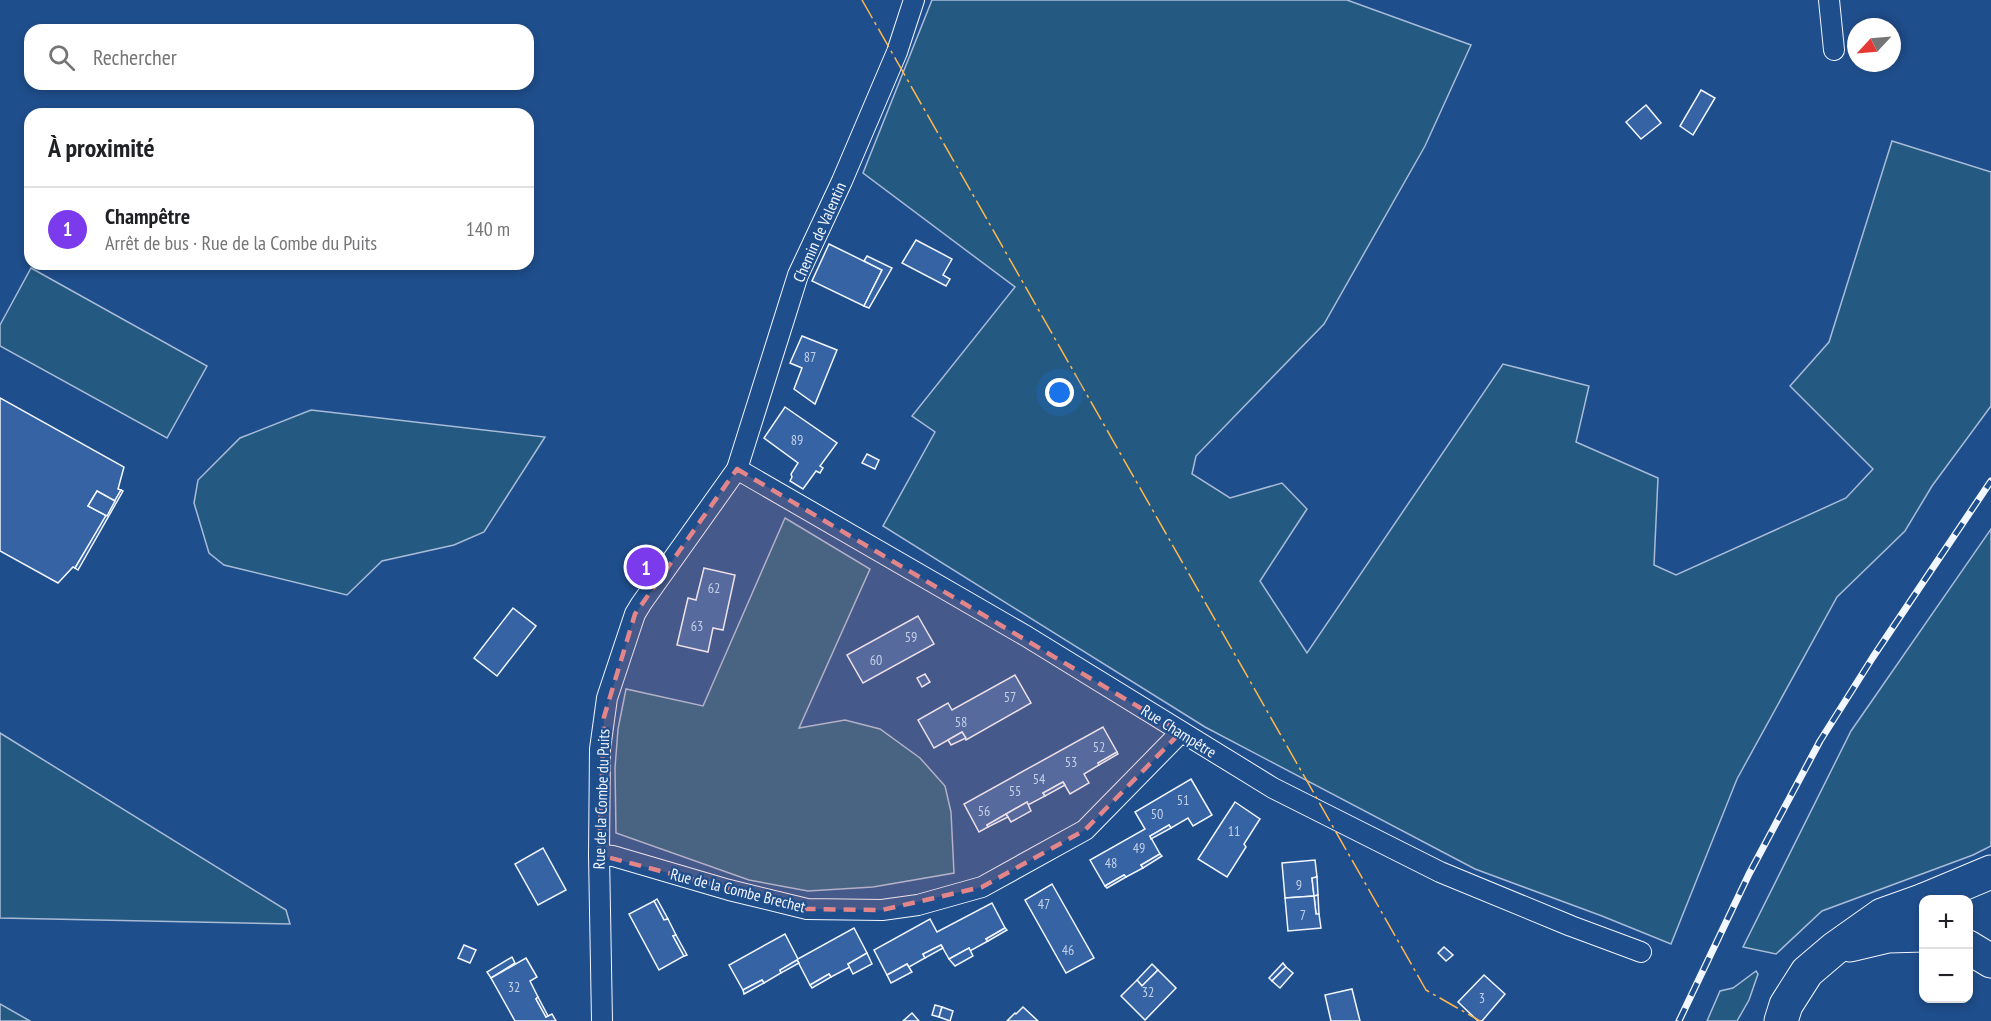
<!DOCTYPE html>
<html lang="fr">
<meta charset="utf-8">
<style>
body{margin:0;font-family:"PT Sans Narrow",sans-serif;background:#f6f6f6;color:#202124}
.controls{position:absolute;right:18px;bottom:18px;display:grid;overflow:hidden;border-radius:12px;box-shadow:0 3px 9px #0003}
.controls button{width:54px;height:54px;display:grid;place-items:center;padding:0;border:0;border-bottom:2px solid #e0e0e0;background:#fff;color:#202124;font:30px sans-serif}
.compass{position:absolute;left:1847px;top:18px;width:54px;height:54px;border-radius:50%;background:#fff;box-shadow:0 3px 9px #0003;rotate:244deg}
.you{position:absolute;left:1060px;top:393px;width:21px;height:21px;margin:-15px;border:4px solid #fff;border-radius:50%;background:#1a73e8;box-shadow:0 0 0 9px #1a73e833}
.badge{display:grid;place-items:center;width:39px;height:39px;border-radius:50%;background:#7c3aed;color:#fff;font-size:20px;font-weight:700}
.pin{position:absolute;translate:-50% -50%;border:3px solid #fff;box-shadow:0 2px 6px #0006}
.list{margin:0;padding:0;list-style:none}
h2{display:flex;justify-content:space-between;align-items:center;height:78px;margin:0;padding:0 24px;font-size:26px}
h2 small{font-size:20px;font-weight:400;color:#757577}
.list li{display:grid;grid-template-columns:39px 1fr auto;gap:18px;align-items:center;box-sizing:border-box;height:84px;padding:0 24px;border-top:2px solid #e0e0e0}
.list b{display:block;font-size:22px;white-space:nowrap}
.list p{margin:0;font-size:20px;white-space:nowrap;color:#757577}
.list em{font-size:20px;font-style:normal;color:#757577}
.icon{flex:none;width:33px;height:33px;fill:none;stroke:currentColor;stroke-width:2;stroke-linecap:round;stroke-linejoin:round}
.map{position:relative;flex:none;width:1991px;height:1021px;overflow:hidden}
.search{position:absolute;background:#fff;box-shadow:0 3px 9px #0003;left:24px;top:24px;width:510px;height:66px;display:flex;align-items:center;gap:15px;box-sizing:border-box;padding:0 21px;border-radius:18px;color:#757577;font-size:22px}
.panel{position:absolute;background:#fff;box-shadow:0 3px 9px #0003;left:24px;top:108px;width:510px;height:162px;border-radius:18px}
.map>svg:first-child{display:block}
.green{fill:#245a82;stroke:#a8bbd7;stroke-width:1.5}
.building{fill:#3563a3;stroke:#f2f6ff;stroke-width:1.5}
.lines{fill:none;stroke-linecap:round;stroke-linejoin:round}
.street-casing{stroke:#f2f6ff;stroke-width:22}
.highway-casing{stroke:#f2f6ff;stroke-width:35}
.street{stroke:#1f4e8c;stroke-width:20}
.highway{stroke:#1f4e8c;stroke-width:33}
.rail-casing{stroke:#f2f6ff;stroke-width:7}
.rail{stroke:#1f4e8c;stroke-width:4.5;stroke-dasharray:14;stroke-linecap:butt}
.power{stroke:#ffb74d;stroke-width:1.5;stroke-dasharray:21 4.5 3 4.5;stroke-linecap:butt}
.marked{fill:#e38589;fill-opacity:0.2;stroke:#e38589;stroke-width:4.5;stroke-dasharray:12 8;stroke-linejoin:round}
.labels{text-anchor:middle;stroke-width:4.5;stroke-linejoin:round;paint-order:stroke}
.number-label{font-size:14px;fill:#c3d1e8}
.street-label{font-size:16px;fill:#f2f6ff;stroke:#1f4e8c}
</style>
<div class="map">
<svg width="1991" height="1021" viewBox="0 0 1991 1021">
<rect width="100%" height="100%" fill="#1f4e8c"/>
<!-- green -->
<g class="green">
<path d="M932,0H1347L1471,45L1425,146L1324,324L1196,456L1192,474L1230,498L1282,483L1307,509L1260,581L1307,653L1503,364L1589,386L1576,442L1658,478L1654,565L1676,575L1846,498L1873,469L1790,386L1829,342L1892,141L1991,172V406L1932,486L1905,531L1837,597L1737,779L1671,944L1602,916L1475,869L1205,727L883,526L935,432L912,416L1015,287L863,173Z"/>
<path d="M31,268L207,366L167,438L0,346V325Z"/>
<path d="M311,410L545,437L484,532L454,545L382,561L347,595L224,565L209,553L194,503L198,480L240,438Z"/>
<path d="M785,518L870,569L799,728L845,720L880,729L920,758L945,786L951,812L954,873L873,887L808,891L749,880L616,833L615,768L618,729L626,689L703,706Z"/>
<path d="M1991,529V846L1973,855L1822,911L1776,954L1743,947L1851,731Z"/>
<path d="M0,733L286,910L290,924L0,918Z"/>
<path d="M1756,971L1758,974L1749,1000L1737,1021H1707L1720,991L1733,988Z"/>
<path d="M0,1004L30,1021H0Z"/>
</g>
<!-- building -->
<g class="building">
<path d="M1701,90L1715,98L1693,135L1680,126Z"/>
<path d="M1646,105L1661,123L1641,139L1626,122Z"/>
<path d="M916,240L952,259L943,275L950,279L946,286L902,263Z"/>
<path d="M829,244L882,270L864,306L812,281Z"/>
<path d="M867,256L892,268L869,308L864,306L882,270L864,261Z"/>
<path d="M802,336L837,350L815,404L794,389L802,368L790,363Z"/>
<path d="M0,398L124,467L118,489L121,490L115,501L97,491L88,506L107,516L75,568L73,567L58,583L0,551Z"/>
<path d="M785,407L837,443L820,466L823,468L820,473L816,471L803,489L790,481L792,477L791,474L798,463L764,438Z"/>
<path d="M867,454L879,460L875,469L862,463Z"/>
<path d="M121,490L123,491L78,570L75,568Z"/>
<path d="M97,491L115,501L107,516L88,506Z"/>
<path d="M704,568L735,575L723,630L713,628L708,652L677,645L688,598L696,600Z"/>
<path d="M513,608L536,626L497,676L474,658Z"/>
<path d="M918,616L934,644L863,683L847,655Z"/>
<path d="M925,674L930,682L922,687L917,678Z"/>
<path d="M1015,675L1031,703L966,740L962,732L934,748L918,720L948,703L952,710Z"/>
<path d="M1103,727L1117,752L1098,763L1099,765L1084,774L1089,783L1070,794L1063,782L1043,793L1045,796L1028,805L1027,802L987,825L988,827L979,832L964,804Z"/>
<path d="M962,732L966,738L951,745L948,740Z"/>
<path d="M1117,752L1118,754L1099,765L1098,763Z"/>
<path d="M1191,779L1212,815L1193,826L1188,818L1171,828L1169,825L1150,836L1160,854L1141,865L1143,868L1126,877L1124,875L1105,886L1090,860L1145,829L1135,812Z"/>
<path d="M1063,782L1065,785L1045,796L1043,793Z"/>
<path d="M1027,802L1031,811L1011,822L1006,814Z"/>
<path d="M1235,802L1260,819L1244,844L1246,847L1227,877L1198,859Z"/>
<path d="M1006,814L1008,817L988,827L987,825Z"/>
<path d="M1169,825L1171,828L1151,839L1150,836Z"/>
<path d="M543,848L566,890L538,905L515,864Z"/>
<path d="M1160,854L1162,856L1143,868L1141,865Z"/>
<path d="M1315,860L1317,877L1312,878L1314,896L1285,898L1282,863Z"/>
<path d="M1124,875L1126,877L1107,888L1105,886Z"/>
<path d="M1317,877L1318,895L1314,896L1312,878Z"/>
<path d="M1052,884L1094,958L1066,973L1025,900Z"/>
<path d="M1318,895L1319,914H1316L1314,896Z"/>
<path d="M1314,896L1316,914H1319L1321,928L1288,931L1285,898Z"/>
<path d="M657,899L668,919L664,920L654,901Z"/>
<path d="M654,901L664,920L668,919L676,935L673,936L684,956L659,970L629,914Z"/>
<path d="M992,903L1005,928L986,939L988,941L970,951L969,948L949,959L941,945L923,954L925,958L909,967L907,964L887,975L874,950L930,919L937,932Z"/>
<path d="M854,928L867,953L848,964L850,967L831,977L829,974L810,985L797,960L780,970L781,973L764,983L762,980L743,990L729,965L785,934L798,959Z"/>
<path d="M1005,928L1007,930L988,941L986,939Z"/>
<path d="M676,935L687,955L684,956L673,936Z"/>
<path d="M464,945L476,950L470,963L458,958Z"/>
<path d="M941,945L943,948L925,958L923,954Z"/>
<path d="M1444,947L1453,955L1446,961L1438,953Z"/>
<path d="M969,948L973,956L955,966L949,959Z"/>
<path d="M867,953L872,964L853,974L848,964Z"/>
<path d="M512,957L515,963L491,978L487,972Z"/>
<path d="M526,958L537,977L530,981L538,997L536,999L546,1017L552,1014L556,1021H515L491,978Z"/>
<path d="M797,960L799,963L781,973L780,970Z"/>
<path d="M1283,963L1286,967L1272,981L1269,978Z"/>
<path d="M907,964L912,972L891,983L887,975Z"/>
<path d="M1152,964L1158,970L1142,986L1137,980Z"/>
<path d="M1286,967L1293,973L1280,988L1272,981Z"/>
<path d="M1158,970L1176,988L1145,1020L1121,996L1137,980L1142,986Z"/>
<path d="M829,974L831,977L812,988L810,985Z"/>
<path d="M1484,975L1505,994L1482,1021H1478L1458,1002Z"/>
<path d="M762,980L764,983L744,994L743,990Z"/>
<path d="M1352,989L1360,1021H1331L1325,995Z"/>
<path d="M538,997L548,1016L546,1017L536,999Z"/>
<path d="M935,1005L942,1007L939,1017L932,1015Z"/>
<path d="M942,1007L953,1011L950,1021L939,1017Z"/>
<path d="M1023,1007L1038,1021H1007L1015,1013L1016,1014Z"/>
<path d="M912,1013L919,1021H903Z"/>
</g>
<g class="lines">
<!-- street casing -->
<g class="street-casing">
<g id="street">
<path d="M1829,0L1834,50"/>
<path d="M737,469L1026,636L1273,788L1440,872L1571,926L1641,952"/>
<path d="M599,855L613,856L729,890L807,909L882,910L918,905L982,887L1085,830L1181,732"/>
<path d="M602,1021L599,855L600,749L607,698L635,614L641,604L737,469L798,275L842,181L897,52L914,0"/>
</g>
</g>
<!-- highway casing -->
<g class="highway-casing">
<g id="highway">
<path d="M1924,900L1991,872"/>
<path d="M1850,945L1888,936L1924,935"/>
<path d="M1968,947L1991,961"/>
<path d="M1781,1021L1786,1005L1807,972L1834,949L1882,915L1924,900"/>
</g>
</g>
<!-- street -->
<use href="#street" class="street"/>
<!-- highway -->
<use href="#highway" class="highway"/>
<!-- rail casing -->
<g class="rail-casing">
<path id="rail" d="M1679,1021L1749,874L1820,741L1873,657L1991,481"/>
</g>
<!-- rail -->
<use href="#rail" class="rail"/>
<!-- power -->
<path class="power" d="M862,0L1426,990L1480,1021"/>
</g>
<!-- marked area -->
<path class="marked" d="M737,469L1181,732L1085,830L982,887L882,910L807,909L599,855L604,717L635,614Z"/>
<g class="labels">
<!-- number labels -->
<g class="number-label">
<text x="810" y="362">87</text>
<text x="797" y="445">89</text>
<text x="714" y="593">62</text>
<text x="697" y="631">63</text>
<text x="911" y="642">59</text>
<text x="876" y="665">60</text>
<text x="1010" y="702">57</text>
<text x="961" y="727">58</text>
<text x="1099" y="752">52</text>
<text x="1071" y="767">53</text>
<text x="1039" y="784">54</text>
<text x="1015" y="796">55</text>
<text x="1183" y="805">51</text>
<text x="984" y="816">56</text>
<text x="1157" y="819">50</text>
<text x="1234" y="836">11</text>
<text x="1139" y="853">49</text>
<text x="1111" y="868">48</text>
<text x="1299" y="890">9</text>
<text x="1044" y="909">47</text>
<text x="1303" y="920">7</text>
<text x="1068" y="955">46</text>
<text x="514" y="992">32</text>
<text x="1148" y="997">32</text>
<text x="1482" y="1003">3</text>
</g>
<!-- street labels -->
<g class="street-label">
<text transform="translate(819 232) rotate(-66)" y="6">Chemin de Valentin</text>
<text transform="translate(1179 731) rotate(32)" y="6">Rue Champêtre</text>
<text transform="translate(601 799) rotate(-88)" y="6">Rue de la Combe du Puits</text>
<text transform="translate(738 890) rotate(14)" y="6">Rue de la Combe Brechet</text>
</g>
</g>
</svg>
<div class="controls">
<button>+</button>
<button>−</button>
</div>
<svg class="compass" viewBox="-18 -18 36 36"><path d="M0-13l5 13h-10z" fill="#e53935"/><path d="M0 13l5-13h-10z" fill="#757577"/></svg>
<div class="you"></div>
<div class="pin badge" style="left:646px;top:567px">1</div>
<div class="search"><svg class="icon" aria-label="search" viewBox="0 0 24 24"><circle cx="10" cy="10" r="6"/><path d="M15 15l6 6"/></svg>Rechercher</div>
<section class="panel">
<h2>À proximité<small></small></h2>
<ul class="list">
<li><span class="badge">1</span><div><b>Champêtre</b><p>Arrêt de bus · Rue de la Combe du Puits</p></div><em>140 m</em></li>
</ul>
</section>
</div>
